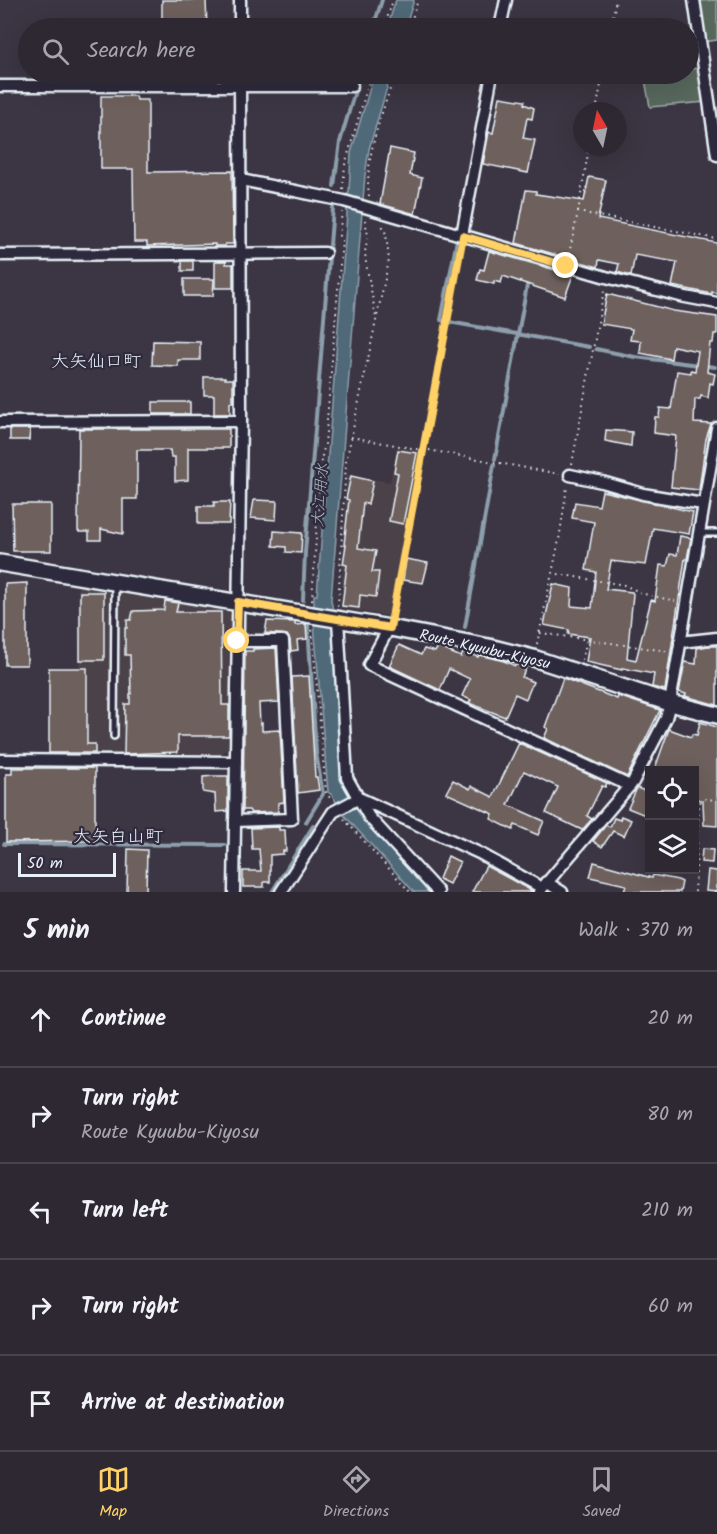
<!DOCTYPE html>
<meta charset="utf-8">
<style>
body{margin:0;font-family:Kalam,"Klee One",sans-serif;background:#39343e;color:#f1f3f6}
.controls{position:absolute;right:18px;bottom:18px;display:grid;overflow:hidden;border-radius:0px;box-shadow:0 6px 24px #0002}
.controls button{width:54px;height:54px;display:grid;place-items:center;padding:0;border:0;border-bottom:2px solid #48444d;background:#2d2832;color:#f1f3f6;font:30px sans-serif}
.compass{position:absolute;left:573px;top:102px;width:54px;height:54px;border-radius:50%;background:#2d2832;box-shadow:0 6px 24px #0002;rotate:351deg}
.scale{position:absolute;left:18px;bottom:15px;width:98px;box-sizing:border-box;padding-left:6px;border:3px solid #e8f1f8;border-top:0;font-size:16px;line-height:21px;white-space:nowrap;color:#e8f1f8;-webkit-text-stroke:4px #2f2a3d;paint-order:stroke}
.stop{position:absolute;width:18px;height:18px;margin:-14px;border:4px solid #ffd166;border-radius:50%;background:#fff}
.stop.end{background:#ffd166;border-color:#fff;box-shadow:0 2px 6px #0008}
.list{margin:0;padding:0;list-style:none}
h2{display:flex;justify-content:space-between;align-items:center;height:78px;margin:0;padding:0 24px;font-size:26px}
h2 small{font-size:20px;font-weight:400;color:#a7a6ac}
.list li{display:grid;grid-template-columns:39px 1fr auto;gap:18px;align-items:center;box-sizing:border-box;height:96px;padding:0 24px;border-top:2px solid #48444d}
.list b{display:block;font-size:22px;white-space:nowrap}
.list p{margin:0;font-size:20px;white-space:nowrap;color:#a7a6ac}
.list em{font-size:20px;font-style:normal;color:#a7a6ac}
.icon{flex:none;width:33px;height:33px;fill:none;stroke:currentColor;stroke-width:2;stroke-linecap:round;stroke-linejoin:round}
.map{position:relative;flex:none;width:717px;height:892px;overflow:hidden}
.search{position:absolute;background:#2d2832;box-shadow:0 6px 24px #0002;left:18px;right:18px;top:18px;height:66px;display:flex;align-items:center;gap:15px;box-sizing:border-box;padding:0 21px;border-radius:33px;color:#a7a6ac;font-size:22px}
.sheet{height:558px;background:#2d2832}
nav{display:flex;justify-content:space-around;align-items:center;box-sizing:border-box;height:84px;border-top:2px solid #48444d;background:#2d2832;font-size:16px;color:#a7a6ac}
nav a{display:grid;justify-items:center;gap:3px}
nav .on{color:#ffd166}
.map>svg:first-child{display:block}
.built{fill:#4b424a}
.green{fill:#59675d;stroke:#a0acaa;stroke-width:1.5}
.water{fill:#506979;stroke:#8d9fac;stroke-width:1.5}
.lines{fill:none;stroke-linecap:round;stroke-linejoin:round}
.stream{stroke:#8d9fac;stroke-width:4}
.building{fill:#6e605c;stroke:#e8f1f8;stroke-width:1.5}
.service-casing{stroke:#e8f1f8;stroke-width:10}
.minor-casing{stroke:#e8f1f8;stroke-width:15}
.secondary-casing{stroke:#e8f1f8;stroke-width:20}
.path{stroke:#e8f1f8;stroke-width:2;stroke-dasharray:1.5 4.5;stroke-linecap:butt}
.service{stroke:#2f2a3d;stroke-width:5}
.minor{stroke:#2f2a3d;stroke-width:10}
.secondary{stroke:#2f2a3d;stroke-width:15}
.route{stroke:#ffd166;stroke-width:8}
.labels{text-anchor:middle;stroke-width:4.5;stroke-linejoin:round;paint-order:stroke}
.street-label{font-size:15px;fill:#e8f1f8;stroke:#2f2a3d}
.water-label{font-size:16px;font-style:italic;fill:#abbbc5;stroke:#2f2a3d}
.quarter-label{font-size:18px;fill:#e8f1f8;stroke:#2f2a3d}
</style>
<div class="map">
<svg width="717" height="892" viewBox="0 0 717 892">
<rect width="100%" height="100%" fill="#3c3543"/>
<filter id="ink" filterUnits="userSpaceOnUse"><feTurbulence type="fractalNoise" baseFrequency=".0167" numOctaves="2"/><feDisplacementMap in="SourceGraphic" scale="12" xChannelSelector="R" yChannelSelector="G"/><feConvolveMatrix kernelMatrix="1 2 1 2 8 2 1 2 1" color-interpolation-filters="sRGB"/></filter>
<g filter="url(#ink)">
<!-- built -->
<g class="built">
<path d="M397,447L420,451L390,616L341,608L347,475L390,482Z"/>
<path d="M78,584L225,608L232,618L229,747L222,754L88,755V667L79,666Z"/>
</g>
<!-- green -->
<g class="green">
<path d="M717,0V40L703,42L697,1Z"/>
<path d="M701,68L706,102L650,107L644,74H688L689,69Z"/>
</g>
<!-- water -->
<g class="water">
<path d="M396,0H414L405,28H387Z"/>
<path d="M374,74H391L369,149L365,175L331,600L336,627L344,779L364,814L361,817L428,892H414L343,814L332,795L328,792L314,624V595H317L347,214L346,197L349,192L351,153Z"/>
</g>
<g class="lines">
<!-- stream -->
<g class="stream">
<path d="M373,28L382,0"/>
<path d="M334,186L340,142L360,74"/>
<path d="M444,321L441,320L457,240"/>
<path d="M449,322L589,347"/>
<path d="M596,349L635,357L715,367"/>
<path d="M495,459L528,280"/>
<path d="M303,600L305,552L333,208"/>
<path d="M465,627L494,465"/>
<path d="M306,822L323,794L316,753L308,625"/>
<path d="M4,844L225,845"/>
<path d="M272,892L313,826"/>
</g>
</g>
<!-- building -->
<g class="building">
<path d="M162,0H206L207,28H162Z"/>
<path d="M101,96H136L137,100H148V172L232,171L233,244H225V246H215V244L147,246V242H134L133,169H101Z"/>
<path d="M500,97L525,101L524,104L534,108L532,119L527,118L523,138L535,140L528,173L483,164L489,132L493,133Z"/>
<path d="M390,148L414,153L410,175L422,178L415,214L380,204Z"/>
<path d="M589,177L606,180L598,219L717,243V293L712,292V294L672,286L677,262L635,255L631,276L617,272L619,264L599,260L598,267L516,243L526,190L536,191V194L584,201Z"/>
<path d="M489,251L573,275L565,297L503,276L501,283L494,281V284L477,280L480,269L484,270Z"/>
<rect x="182" y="261" width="11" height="10"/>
<path d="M215,261H226V264H233V288H215Z"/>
<path d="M184,279H214L213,296H184Z"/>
<path d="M607,294L674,311L717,317V334H714L713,343H710L707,372L715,374L713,384L710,383L708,398L701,396L700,399H695L694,423L711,424L706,439L699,490L671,487L676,436L654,433L655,417H659L660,408L671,409L677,371L691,373V370L695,371L698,351L673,346L671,359L640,353L641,341L630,340L632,329L601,324Z"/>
<path d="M153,341L200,342V360H178V366L152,365Z"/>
<path d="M204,377H225V379H233V402H230V414H214V395H204Z"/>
<rect x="153" y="402" width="37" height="12"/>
<path d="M10,429H30L29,440H10Z"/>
<path d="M79,429H229V448H188V480L175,481V457H171L170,450H137V499H123V534L101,529V540H89V532H79L78,530Z"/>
<path d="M606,430L632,432L631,446L605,441Z"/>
<path d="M398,450L417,453L403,524L389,521L398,473L394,472Z"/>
<path d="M351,476L373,481L368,504L363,503L358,548L376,551L372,572H379L376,597L360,595L359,608L342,606L347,565L343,564L346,545H344L349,500L346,499Z"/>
<path d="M602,491L693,512L689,534L653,528L646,565L611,561L606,589L632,592L633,594L627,658L636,660L651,600L655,601L660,565L667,566L670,554L677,555L680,536L691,538L687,559H685L665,690L652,687L654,674L622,668V670L586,662L590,637L568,634L569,630L544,625L553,584L572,588L571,606L592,608L596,572L586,570L594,522L572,518L575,502L599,506Z"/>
<path d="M254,500L277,501L276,520L251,518Z"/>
<path d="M214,502H230L229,524H198V506H214Z"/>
<path d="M12,504H51V551H13Z"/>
<path d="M274,531L302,533L301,553L286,552V547L273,546Z"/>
<path d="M406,559L428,563L423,583L403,580Z"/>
<path d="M27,583V665H5V584Z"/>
<rect x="80" y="592" width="24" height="68"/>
<path d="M165,601L178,603L176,612H221L222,705H229V736H178V752L124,754L125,704H130V694H131L130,655H125V628H127V620H131L133,611L164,610Z"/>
<path d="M267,621L295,622V625L306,624L307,639L297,640L298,650L291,651L290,640L287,635L265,633Z"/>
<path d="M399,645L421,655L424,649L435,652L438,647L461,657L463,653H467L478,657L479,655L504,661L515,666L518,664L526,668L522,677L533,682L526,699L515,694L505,717L469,703L471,700L462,696L470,679L449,669L440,690L389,666Z"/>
<path d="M708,646H717V705L685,696L686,694L679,692L685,662L696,664L697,648Z"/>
<path d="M276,648L279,702L259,703L260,724L262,723V731L280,730L284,802L278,803V812L251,813L249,810H243L245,651H253V649Z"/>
<path d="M49,668H87V744H95V753H49Z"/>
<path d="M309,676L315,777H317L319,790L298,793L292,677Z"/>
<path d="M563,678L617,699L618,696L660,710L627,777L544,738L548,729L545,727Z"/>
<path d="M700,722L717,727V826L704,825L703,801L694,798V771H654L669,729L691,737L692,734L697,735Z"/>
<path d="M519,743L607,783L605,787L602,786L587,816L592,819L582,830L546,813L558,787L524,771L508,805L544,821L538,835L515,825L513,830L491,819L493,814L446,793L453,780L470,789L471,786L493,797Z"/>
<path d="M12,768H95V841L6,842V774H12Z"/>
<path d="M214,776H228V811L216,812L215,794L203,792V777Z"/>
<path d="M637,788L650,793V817L628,808Z"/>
<path d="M621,816L631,820L624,836L613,831L602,847L593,841L606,825L610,827L614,818L620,820Z"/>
<path d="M279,827V830H285L286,851H283V854L270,855V882H264V887H243V871H261L259,849H252L251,828Z"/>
<path d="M128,849L147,850L146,892H127Z"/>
<path d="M702,849L713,850L712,863L701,862Z"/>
<path d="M448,856L460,862L449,884L439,879Z"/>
<path d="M594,862L652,878L653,875L678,880L682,882L680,892H624L626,885L590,877Z"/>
<path d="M486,866L532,891V892H472Z"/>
<path d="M708,870L717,871V892L706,891Z"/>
</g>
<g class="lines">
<!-- service casing -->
<g class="service-casing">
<g id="service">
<path d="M699,533H717"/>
<path d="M114,736L115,585"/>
</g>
</g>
<!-- minor casing -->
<g class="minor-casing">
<g id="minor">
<path d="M240,0V28"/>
<path d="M694,0L717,155"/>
<path d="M500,28L506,0"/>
<path d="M0,86H352"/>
<path d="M241,180L344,201L606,277L680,296L717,303"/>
<path d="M462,235L492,74"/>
<path d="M0,255L325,253"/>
<path d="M0,422L241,421"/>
<path d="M570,475L602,482L643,494L703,504"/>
<path d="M338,619L347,778L369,817L438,892"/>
<path d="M389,628L369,665L630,786"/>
<path d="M680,642L717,638"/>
<path d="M0,760L236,762"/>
<path d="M235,821L292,819L283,641H237"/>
<path d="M546,882L562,892"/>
<path d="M234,892L241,421L240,74"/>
<path d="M281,892L333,812L359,798L479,853L542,888"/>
<path d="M539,892L633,782L666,718L670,703L717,428"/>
</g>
</g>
<!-- secondary casing -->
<g class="secondary-casing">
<path id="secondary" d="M0,563L390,628L489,647L533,658L670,703L717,715"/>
</g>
<!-- path -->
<g class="path">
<path d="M384,28L393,0"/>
<path d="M409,28L418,0"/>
<path d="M611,28L616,0"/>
<path d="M596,111L603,74"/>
<path d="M343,189L345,165L371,74"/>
<path d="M369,196C364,156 383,112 395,74"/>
<path d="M578,212L589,147"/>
<path d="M365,220L368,235L365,252L366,263L376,317"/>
<path d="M569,254L578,212L717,239"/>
<path d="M351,437L422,450"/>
<path d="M423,449L559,474"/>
<path d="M572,464L604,290"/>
<path d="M552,573L624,585L644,594L675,601"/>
<path d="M312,600L321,460L325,444L342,240L339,236L342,212"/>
<path d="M338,606L346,462L389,260L386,234L382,225"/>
<path d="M393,613L461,247"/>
<path d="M312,630L326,793L331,799"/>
<path d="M540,633L667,651"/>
<path d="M537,644L559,540L567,487"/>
<path d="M582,660L587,639"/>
<path d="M344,819L410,892"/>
<path d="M695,892L699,803L704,799L717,800"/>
</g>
<!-- service -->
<use href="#service" class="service"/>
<!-- minor -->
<use href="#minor" class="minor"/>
<!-- secondary -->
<use href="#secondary" class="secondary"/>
</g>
</g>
<g class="lines" filter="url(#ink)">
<!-- route -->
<path class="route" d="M237,641L238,602L390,628L463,236L566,266"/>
</g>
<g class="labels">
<!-- street labels -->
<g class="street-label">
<text transform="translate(485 649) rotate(13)" y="5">Route Kyuubu-Kiyosu</text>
</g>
<!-- water labels -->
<g class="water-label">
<text transform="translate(319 495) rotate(-85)" y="6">大江用水</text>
</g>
<!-- quarter labels -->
<g class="quarter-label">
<text x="96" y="367">大矢仙口町</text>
<text x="118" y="842">大矢白山町</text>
</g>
</g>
</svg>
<div class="controls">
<button><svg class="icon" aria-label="locate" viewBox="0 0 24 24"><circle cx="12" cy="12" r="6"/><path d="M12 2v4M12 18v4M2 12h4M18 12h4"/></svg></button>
<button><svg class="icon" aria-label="layers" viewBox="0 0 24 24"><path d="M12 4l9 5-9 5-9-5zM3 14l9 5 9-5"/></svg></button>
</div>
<svg class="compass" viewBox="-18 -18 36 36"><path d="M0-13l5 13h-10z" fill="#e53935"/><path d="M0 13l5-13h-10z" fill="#a7a6ac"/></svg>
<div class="scale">50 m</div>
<div class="stop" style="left:237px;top:641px"></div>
<div class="stop end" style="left:566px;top:266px"></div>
<div class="search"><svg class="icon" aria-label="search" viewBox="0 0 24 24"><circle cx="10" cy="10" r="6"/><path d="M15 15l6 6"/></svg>Search here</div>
</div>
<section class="sheet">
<h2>5 min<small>Walk · 370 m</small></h2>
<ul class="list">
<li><svg class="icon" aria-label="ahead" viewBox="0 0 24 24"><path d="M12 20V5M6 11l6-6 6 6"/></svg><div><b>Continue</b></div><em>20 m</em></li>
<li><svg class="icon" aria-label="right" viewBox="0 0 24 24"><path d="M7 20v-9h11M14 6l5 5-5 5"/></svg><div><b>Turn right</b><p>Route Kyuubu-Kiyosu</p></div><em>80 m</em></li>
<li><svg class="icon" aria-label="left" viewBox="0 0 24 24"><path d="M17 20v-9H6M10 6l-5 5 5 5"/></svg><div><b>Turn left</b></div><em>210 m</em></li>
<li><svg class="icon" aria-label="right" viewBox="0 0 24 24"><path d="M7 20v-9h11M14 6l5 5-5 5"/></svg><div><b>Turn right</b></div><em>60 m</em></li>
<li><svg class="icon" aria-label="arrive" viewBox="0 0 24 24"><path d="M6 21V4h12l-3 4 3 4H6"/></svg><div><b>Arrive at destination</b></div></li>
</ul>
</section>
<nav>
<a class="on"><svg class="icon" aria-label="map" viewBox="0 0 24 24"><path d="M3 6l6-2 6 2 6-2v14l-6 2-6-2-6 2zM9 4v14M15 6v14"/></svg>Map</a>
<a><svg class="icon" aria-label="directions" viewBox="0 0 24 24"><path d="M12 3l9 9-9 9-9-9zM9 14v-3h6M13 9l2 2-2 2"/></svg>Directions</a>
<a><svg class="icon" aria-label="saved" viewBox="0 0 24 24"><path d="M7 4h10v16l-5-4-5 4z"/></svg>Saved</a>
</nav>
